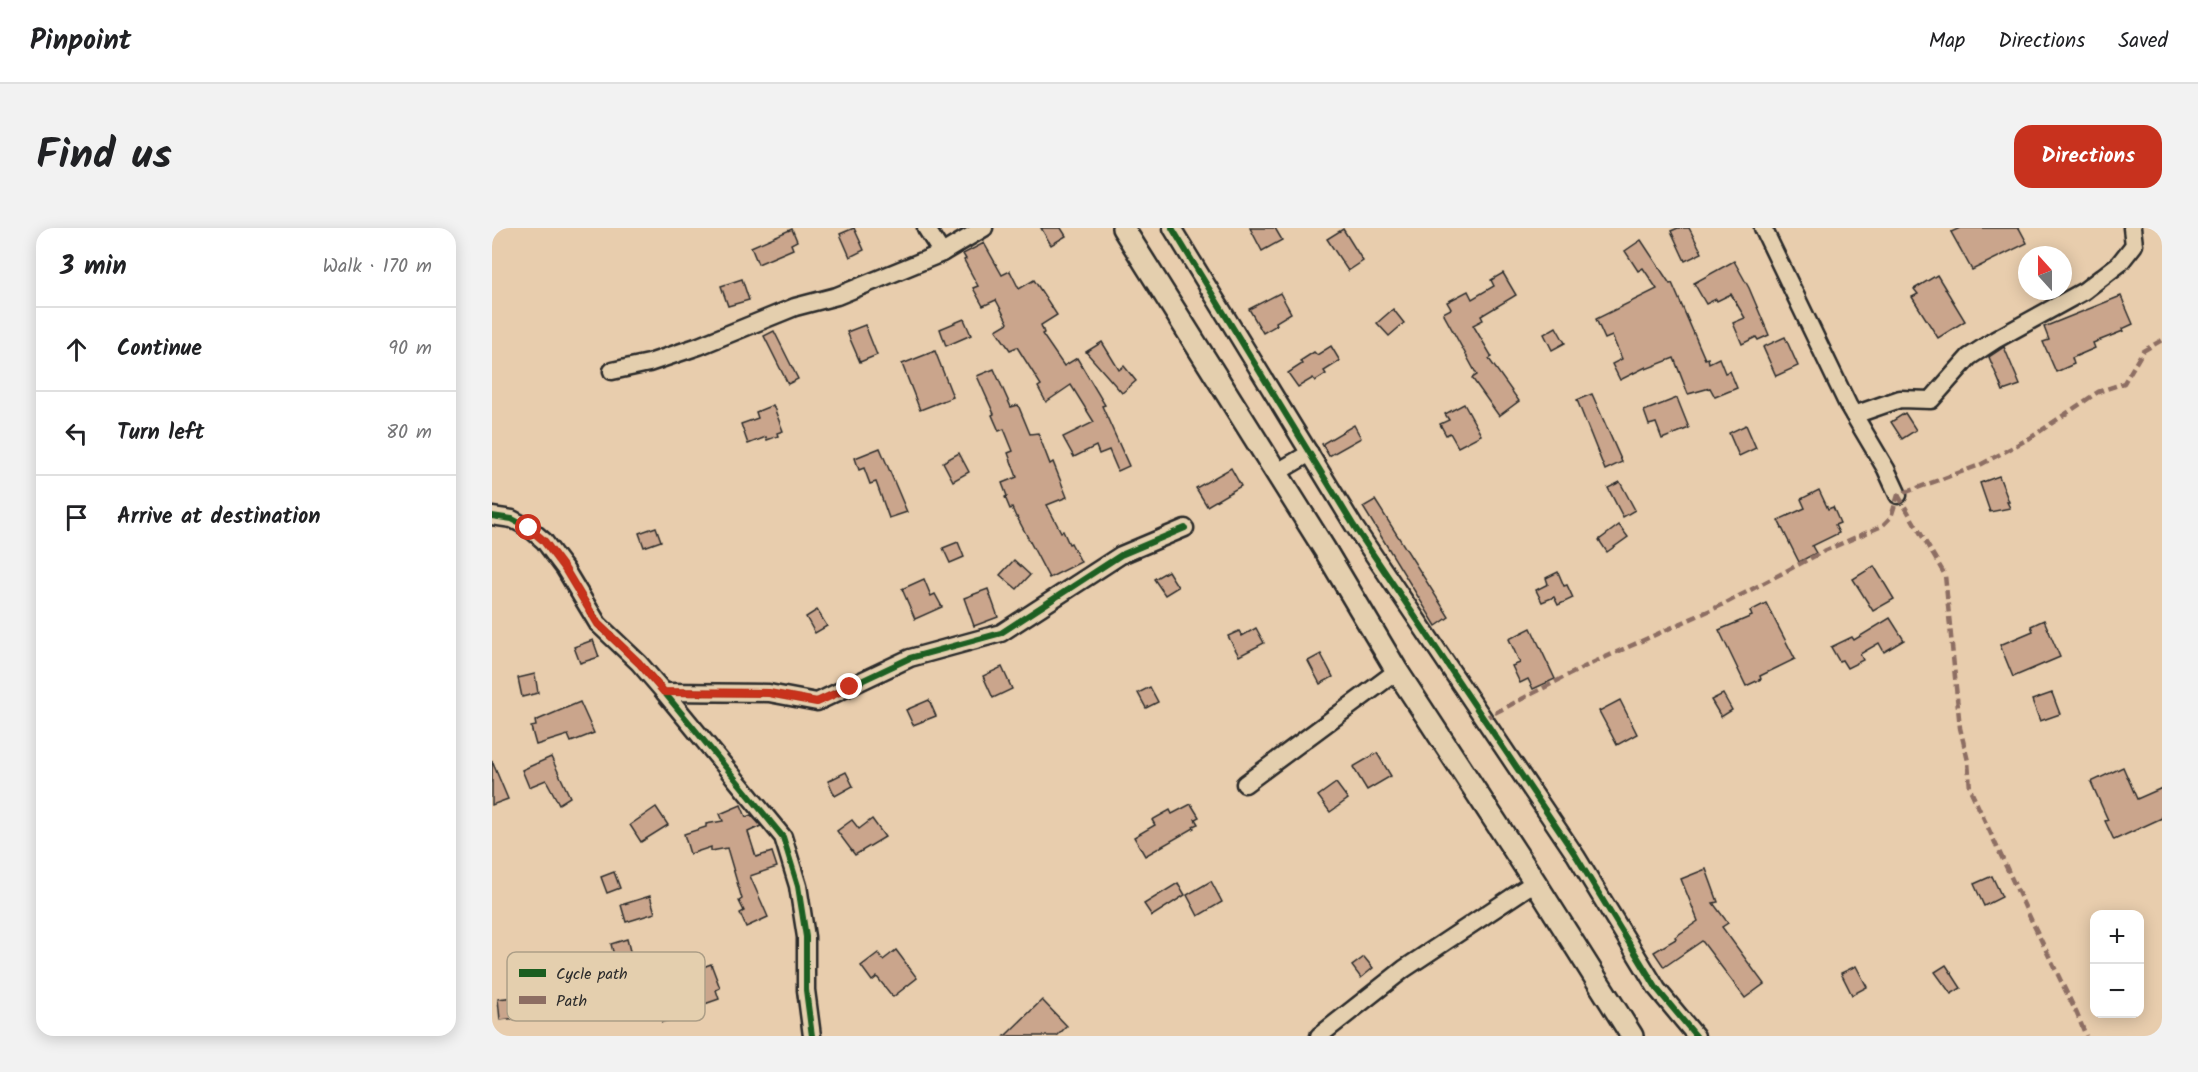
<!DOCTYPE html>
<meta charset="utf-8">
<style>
body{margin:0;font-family:Kalam,sans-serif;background:#f2f2f2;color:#202124}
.controls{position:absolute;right:18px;bottom:18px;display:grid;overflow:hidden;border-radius:12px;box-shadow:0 3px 15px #0003}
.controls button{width:54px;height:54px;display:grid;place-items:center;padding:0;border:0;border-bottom:2px solid #e0e0e0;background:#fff;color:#202124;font:30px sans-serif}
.compass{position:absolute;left:1526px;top:18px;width:54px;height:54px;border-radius:50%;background:#fff;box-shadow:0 3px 15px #0003;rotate:339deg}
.stop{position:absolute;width:18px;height:18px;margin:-14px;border:4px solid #c8321e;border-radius:50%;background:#fff}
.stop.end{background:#c8321e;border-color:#fff;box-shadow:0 2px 6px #0008}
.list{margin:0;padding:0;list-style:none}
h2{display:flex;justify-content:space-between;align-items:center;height:78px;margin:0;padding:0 24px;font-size:26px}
h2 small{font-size:20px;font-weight:400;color:#757577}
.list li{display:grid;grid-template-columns:39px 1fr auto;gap:18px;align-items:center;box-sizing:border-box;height:84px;padding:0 24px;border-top:2px solid #e0e0e0}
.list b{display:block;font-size:22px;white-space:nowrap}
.list em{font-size:20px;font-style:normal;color:#757577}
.icon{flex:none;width:33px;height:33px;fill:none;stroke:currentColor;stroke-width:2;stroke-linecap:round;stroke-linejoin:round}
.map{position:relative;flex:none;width:1670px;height:808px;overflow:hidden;border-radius:18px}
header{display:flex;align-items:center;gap:36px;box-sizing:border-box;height:84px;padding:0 30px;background:#fff;border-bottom:2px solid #e0e0e0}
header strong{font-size:28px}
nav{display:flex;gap:33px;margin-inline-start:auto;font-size:21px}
.intro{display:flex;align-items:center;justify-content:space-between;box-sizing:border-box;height:144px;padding:0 36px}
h1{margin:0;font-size:42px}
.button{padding:15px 27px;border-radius:18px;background:#c8321e;color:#fff;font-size:21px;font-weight:700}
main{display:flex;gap:36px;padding:0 36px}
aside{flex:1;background:#fff;border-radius:18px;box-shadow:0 3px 15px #0003}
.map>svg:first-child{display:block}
.building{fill:#caa58c;stroke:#2b2b2b;stroke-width:1.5}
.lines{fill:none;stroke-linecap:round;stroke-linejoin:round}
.minor-casing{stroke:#2b2b2b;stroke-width:21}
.major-casing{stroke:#2b2b2b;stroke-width:26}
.minor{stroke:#e4cfae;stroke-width:16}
.major{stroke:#e4cfae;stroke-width:21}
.quiet{stroke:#8d6e63;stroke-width:4.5;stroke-dasharray:9 4.5;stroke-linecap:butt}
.cycleway-casing{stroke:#e4cfae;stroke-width:10}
.cycleway{stroke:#1b5e20;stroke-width:6}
.route{stroke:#c8321e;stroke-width:8}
.key{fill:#e4cfae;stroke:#ac9e87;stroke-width:1.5}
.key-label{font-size:16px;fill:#2b2b2b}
</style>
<header>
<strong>Pinpoint</strong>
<nav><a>Map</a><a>Directions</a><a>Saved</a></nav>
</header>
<div class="intro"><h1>Find us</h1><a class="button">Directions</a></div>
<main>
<aside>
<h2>3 min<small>Walk · 170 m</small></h2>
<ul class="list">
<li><svg class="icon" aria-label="ahead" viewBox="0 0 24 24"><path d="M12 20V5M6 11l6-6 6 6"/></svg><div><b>Continue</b></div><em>90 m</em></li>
<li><svg class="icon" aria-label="left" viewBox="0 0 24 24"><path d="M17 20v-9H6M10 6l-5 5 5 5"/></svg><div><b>Turn left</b></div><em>80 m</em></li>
<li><svg class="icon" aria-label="arrive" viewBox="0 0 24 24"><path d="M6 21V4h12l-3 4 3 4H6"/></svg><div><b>Arrive at destination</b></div></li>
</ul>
</aside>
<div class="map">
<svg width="1670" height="808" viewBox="0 0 1670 808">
<rect width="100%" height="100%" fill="#e8cdad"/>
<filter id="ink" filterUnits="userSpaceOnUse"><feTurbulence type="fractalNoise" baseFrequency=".0167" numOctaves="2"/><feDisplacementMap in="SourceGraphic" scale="12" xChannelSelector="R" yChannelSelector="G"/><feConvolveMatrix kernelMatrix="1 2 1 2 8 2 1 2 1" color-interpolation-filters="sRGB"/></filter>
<g filter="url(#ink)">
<!-- building -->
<g class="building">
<path d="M362,0L372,22L358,29L348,6Z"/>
<path d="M549,0H569L574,8L559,17Z"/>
<path d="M758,0H783L790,12L770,23Z"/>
<path d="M1186,0H1197L1210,25L1193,33L1179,3Z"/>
<path d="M1468,0H1527L1535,15L1480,42L1459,4Z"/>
<path d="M300,1L305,13L299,16L301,21L266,36L259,19Z"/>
<path d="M851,1L871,33L856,43L835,11Z"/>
<path d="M1149,12L1178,56L1180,55L1213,131L1216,130L1217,135L1227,130L1233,145L1238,143L1245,160L1223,169L1218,160L1196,166L1182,130L1154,141V139L1128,152L1120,136L1130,131L1120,108L1113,111L1104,91L1165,61L1151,40L1146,43L1133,23Z"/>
<path d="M492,15L510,47L518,43L527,61L542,52L565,87L549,97L552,105L550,106L572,138L585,130L613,177L610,178L637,238L626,243L617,222L607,226L604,218L582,229L571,209L602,194L579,157L554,174L546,159L549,157L525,119L518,122L504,102L516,95L504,72L491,78L481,60L486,58L472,32L474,31L471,26Z"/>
<path d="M1242,33L1257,60L1277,107L1266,112L1264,109L1250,116L1241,95L1253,90L1239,66L1225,73L1224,71L1214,76L1202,55Z"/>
<path d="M1011,45L1024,67L989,88L991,92L981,97L1000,129L997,131L1027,173L1007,188L980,150L985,147L951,85L959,81L955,74L976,63L980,71L1002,58L999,52Z"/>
<path d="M1445,47L1473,93L1446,110L1420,69L1426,66L1422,61Z"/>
<path d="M250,51L257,72L236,78L229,58Z"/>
<path d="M788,65L799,85L784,94L785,97L771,105L757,81Z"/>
<path d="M1629,68L1641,96L1630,101L1631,103L1601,115L1603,120L1580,130L1582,136L1564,144L1551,114L1557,112L1552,99Z"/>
<path d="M901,81L912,95L897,108L885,95Z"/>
<path d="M472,91L479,107L454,118L448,101Z"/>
<path d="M373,97L385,127L368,134L355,104Z"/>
<path d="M1064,99L1073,115L1060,122L1052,106Z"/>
<path d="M282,103L306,151L296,156L272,108Z"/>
<path d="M1293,109L1306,138L1284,148L1271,119Z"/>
<path d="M610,114L627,142L632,138L644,153L630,165L594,124Z"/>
<path d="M839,118L848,133L832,143L834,146L823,153L821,150L806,159L796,145L810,136L808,133L822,124L825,127Z"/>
<path d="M1512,119L1528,157L1511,163L1497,129Z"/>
<path d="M443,123L461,169L428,182L410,136Z"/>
<path d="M502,141L519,179L526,177L538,206L546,205L558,236L561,234L575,269L555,277L569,304L571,303L577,316L579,315L589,334L557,350L525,289H524L520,280L518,281L513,269L515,268L510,255L525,249L516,225L521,223L512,201L507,203L500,187L502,186L485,148Z"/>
<path d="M1100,166L1130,234L1113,242L1085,172Z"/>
<path d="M1185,170L1197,200L1170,211L1164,195L1157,197L1152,183Z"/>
<path d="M972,176L989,207L966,219L958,205L954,207L948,196L957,192L953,186Z"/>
<path d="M281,177L291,203L285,205L286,208L275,212L274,209L256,216L249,196L266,190L264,184Z"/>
<path d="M1413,185L1424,202L1410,211L1399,194Z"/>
<path d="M862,197L869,210L837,228L830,216Z"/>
<path d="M1254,197L1264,220L1247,228L1237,205Z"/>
<path d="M388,220L415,284L397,290L384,254L378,256L372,240L367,242L363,230Z"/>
<path d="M467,225L477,244L461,253L451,234Z"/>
<path d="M739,240L749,258L715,278L704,260Z"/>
<path d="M1507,248L1517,274H1515L1518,280L1498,284L1488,255Z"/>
<path d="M1128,254L1143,282L1131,289L1116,260Z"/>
<path d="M1327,262L1336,281L1341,279L1348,295L1343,297L1347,305L1320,318L1324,325L1307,334L1286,292L1313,280L1309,271Z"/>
<path d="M883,272L957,389L944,398L871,279Z"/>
<path d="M1127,297L1136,309L1115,324L1107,312Z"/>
<path d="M164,299L169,313L152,319L147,305Z"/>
<path d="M466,314L472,329L458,335L451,320Z"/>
<path d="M522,332L538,347L525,361L508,347Z"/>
<path d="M1382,338L1402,371L1381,383L1361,351Z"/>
<path d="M676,343L686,359L673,367L662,351Z"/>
<path d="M1066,344L1072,358L1075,357L1081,370L1066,377L1062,369L1050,374L1044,362L1056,356L1054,350Z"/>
<path d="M432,351L439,368L443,366L450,379L423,391L410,361Z"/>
<path d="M496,361L506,389L482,398L472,370Z"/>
<path d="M1274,375L1303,431L1268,448L1269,451L1254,458L1227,402L1260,388L1258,383Z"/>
<path d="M325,382L335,398L323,405L314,389Z"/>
<path d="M1398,390L1412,412L1392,424L1387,415L1368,426L1371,432L1355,440L1350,432L1347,433L1339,419L1360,409L1362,412Z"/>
<path d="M1552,392L1568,429L1521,449L1508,417L1541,403L1539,398Z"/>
<path d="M764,400L772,415L747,428L736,408L747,403L750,408Z"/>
<path d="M1039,400L1063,451L1041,461L1036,451L1028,455L1020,438L1028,435L1017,411Z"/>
<path d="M101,412L107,429L88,435L82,419Z"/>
<path d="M829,426L841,449L828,456L816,433Z"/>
<path d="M510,439L520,461L501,470L491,448Z"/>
<path d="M43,446L46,465L30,469L26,450Z"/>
<path d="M658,459L666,474L654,480L646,465Z"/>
<path d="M1560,465L1568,486L1548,493L1540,472Z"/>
<path d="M1231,466L1240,482L1229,489L1219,472Z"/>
<path d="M437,472L444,488L421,497L414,482Z"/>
<path d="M1128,472L1145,506L1125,517L1107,483Z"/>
<path d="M88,474L102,505L79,514L76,507L44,517L39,499L44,498L43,493Z"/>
<path d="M885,525L899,548L875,562L861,539Z"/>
<path d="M59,529L78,569L67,576L54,552L37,559L30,542Z"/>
<path d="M0,533L16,571L0,577Z"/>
<path d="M1631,539L1645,571L1670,560V590L1622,612L1613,593L1616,592L1599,554Z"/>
<path d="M354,544L361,558L343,568L336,553Z"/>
<path d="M844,555L856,571L838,584L826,568Z"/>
<path d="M699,576L707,589L703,591L706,596L701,598L702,600L653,628L642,609L663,597L660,592L678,582L680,586Z"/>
<path d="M249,577L254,589L259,587L269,598L256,604L264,629L280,624L285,639L258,648L276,689L254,699L248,685L252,683L247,673L250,671L235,620L219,623V619L198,626L192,606L214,599V596L231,593L228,586Z"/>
<path d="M164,579L176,597L149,614L138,597Z"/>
<path d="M380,591L393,609L363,627L345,603L360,592L367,601Z"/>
<path d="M1214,641L1226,674L1221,675L1236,695L1230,699L1272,756L1253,770L1210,713L1172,739L1162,724L1184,711L1183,709L1206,693L1189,651Z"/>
<path d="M122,644L128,660L115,665L109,649Z"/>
<path d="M1500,648L1510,669L1492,678L1482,656Z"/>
<path d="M719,653L730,674L706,688L695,667Z"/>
<path d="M686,655L693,667L660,688L652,676Z"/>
<path d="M158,668L163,685L134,694L129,677Z"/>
<path d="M135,711L140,731L124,735L119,716Z"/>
<path d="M404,722L425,750L401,769L385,749L380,753L369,738L386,725L391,732Z"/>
<path d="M872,729L881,740L869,750L860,738Z"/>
<path d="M219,736L228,760L224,762L227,771L184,786L186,790L170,794L165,775L193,766L191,759L194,758L190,747Z"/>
<path d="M1454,737L1469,760L1459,766L1443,744Z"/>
<path d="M1364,738L1375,759L1360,767L1349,745Z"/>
<path d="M41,767L43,788L8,792L6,771Z"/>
<path d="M550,772L575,798L565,808H513Z"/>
</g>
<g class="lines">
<!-- minor casing -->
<g class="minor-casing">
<g id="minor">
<path d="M434,0L450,25"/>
<path d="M680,0L862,298L1084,628L1165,761L1204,808"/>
<path d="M1271,0L1356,177L1394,241L1406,267"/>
<path d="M120,143L157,135L207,118L303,79L345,68L450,25L492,0"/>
<path d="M1362,187L1408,171L1439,172L1477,129L1503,112L1592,63L1627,36L1642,17L1640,0"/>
<path d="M784,245L818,225"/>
<path d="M0,288L20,291L37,300L52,313L73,341L106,396L147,435L172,464L291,609L306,658L314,709V762L320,808"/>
<path d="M172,464L277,465L325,474L418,430L509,405L629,327L693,300"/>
<path d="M753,556L905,443"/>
<path d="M827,808L912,741L1043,654"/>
</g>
</g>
<!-- major casing -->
<g class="major-casing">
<path id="major" d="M631,0L833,322L905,443L1043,654L1140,808"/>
</g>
<!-- minor -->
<use href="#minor" class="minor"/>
<!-- major -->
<use href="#major" class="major"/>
<!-- quiet -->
<g class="quiet">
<path d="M1406,267L1453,347L1468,500L1476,533L1478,561L1533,679L1585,786L1594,808"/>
<path d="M991,491L1096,437L1232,376L1332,323L1390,298L1399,289L1406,267L1488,237L1538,210L1606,164L1632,155L1651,123L1670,112"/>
</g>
<!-- cycleway casing -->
<g class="cycleway-casing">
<g id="cycleway">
<path d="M680,0L862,298L1084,628L1165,761L1204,808"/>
<path d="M0,288L20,291L37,300L52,313L73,341L106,396L147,435L172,464L291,609L306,658L314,709V762L320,808"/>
<path d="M172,464L277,465L325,474L418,430L509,405L629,327L693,300"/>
</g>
</g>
<!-- cycleway -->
<use href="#cycleway" class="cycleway"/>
</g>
</g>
<g class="lines" filter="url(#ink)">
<!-- route -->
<path class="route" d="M37,300L52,313L73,341L106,396L147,435L172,464L277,465L325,474L358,459"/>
</g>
<!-- legend -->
<rect x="15" y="724" width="198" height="69" rx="9" class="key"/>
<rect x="27" y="741" width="27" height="8" fill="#1b5e20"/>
<rect x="27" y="768" width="27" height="8" fill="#8d6e63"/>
<g class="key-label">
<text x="64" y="751">Cycle path</text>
<text x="64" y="778">Path</text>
</g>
</svg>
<div class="controls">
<button>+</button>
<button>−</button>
</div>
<svg class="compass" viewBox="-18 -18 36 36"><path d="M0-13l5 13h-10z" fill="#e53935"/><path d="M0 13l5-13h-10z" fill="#757577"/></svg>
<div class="stop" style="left:37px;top:300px"></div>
<div class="stop end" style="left:358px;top:459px"></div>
</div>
</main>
